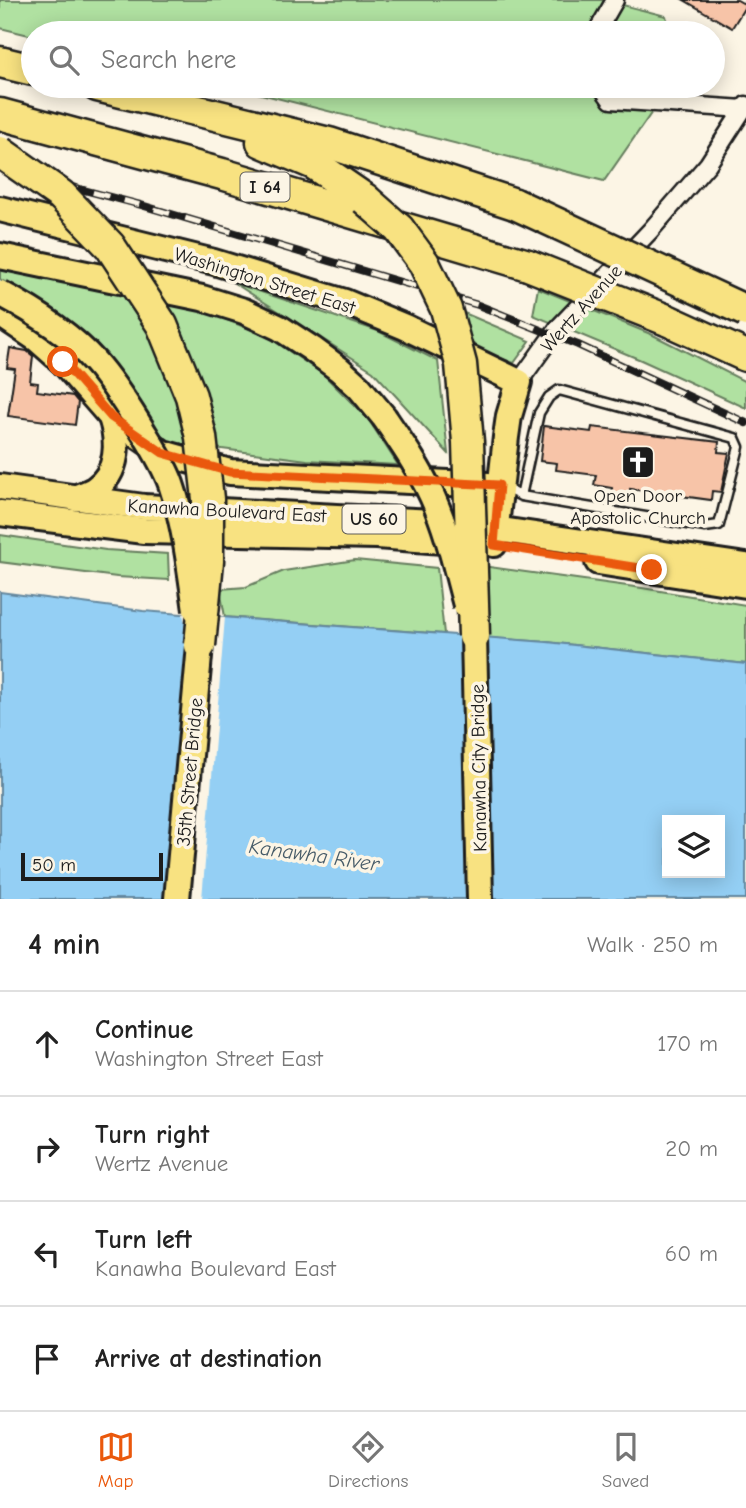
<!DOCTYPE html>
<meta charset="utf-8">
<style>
body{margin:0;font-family:"Comic Neue",sans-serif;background:#f2f2f2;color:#222}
.controls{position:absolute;right:21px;bottom:21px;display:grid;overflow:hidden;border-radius:0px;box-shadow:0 4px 18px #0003}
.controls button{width:63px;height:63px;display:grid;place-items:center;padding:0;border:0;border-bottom:2px solid #e0e0e0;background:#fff;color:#222;font:35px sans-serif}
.scale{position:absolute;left:21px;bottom:18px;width:142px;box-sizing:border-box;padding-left:7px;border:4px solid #1c1c1c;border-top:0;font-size:19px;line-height:24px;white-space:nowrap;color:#1c1c1c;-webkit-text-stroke:5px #fcf5e5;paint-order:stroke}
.stop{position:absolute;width:21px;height:21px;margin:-16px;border:5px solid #ea580c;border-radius:50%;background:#fff}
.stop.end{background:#ea580c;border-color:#fff;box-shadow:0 2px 7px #0008}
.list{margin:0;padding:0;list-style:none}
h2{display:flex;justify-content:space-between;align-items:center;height:91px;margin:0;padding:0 28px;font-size:30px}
h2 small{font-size:23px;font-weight:400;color:#767676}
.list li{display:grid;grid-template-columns:46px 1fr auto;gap:21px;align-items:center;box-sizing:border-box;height:105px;padding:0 28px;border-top:2px solid #e0e0e0}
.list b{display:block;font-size:26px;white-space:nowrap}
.list p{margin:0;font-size:23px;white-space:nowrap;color:#767676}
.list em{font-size:23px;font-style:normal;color:#767676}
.icon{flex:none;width:38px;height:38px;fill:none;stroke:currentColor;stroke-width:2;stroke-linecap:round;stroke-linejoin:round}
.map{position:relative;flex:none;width:746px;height:899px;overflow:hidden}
.search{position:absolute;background:#fff;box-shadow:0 4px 18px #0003;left:21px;right:21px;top:21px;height:77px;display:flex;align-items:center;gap:18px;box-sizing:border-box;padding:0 24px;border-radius:38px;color:#767676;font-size:26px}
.sheet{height:511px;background:#fff}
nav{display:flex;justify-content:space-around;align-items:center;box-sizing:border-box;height:98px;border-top:2px solid #e0e0e0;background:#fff;font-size:19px;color:#767676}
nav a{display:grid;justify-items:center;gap:4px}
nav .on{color:#ea580c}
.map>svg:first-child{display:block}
.green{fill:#b0e1a1;stroke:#667e5e;stroke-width:2}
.water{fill:#94cff4;stroke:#64879e;stroke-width:2;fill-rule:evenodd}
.pier{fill:#fcf5e5}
.building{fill:#f7c4a8;stroke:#1c1c1c;stroke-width:2}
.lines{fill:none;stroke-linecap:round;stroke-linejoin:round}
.lane-casing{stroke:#1c1c1c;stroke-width:13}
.street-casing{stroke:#1c1c1c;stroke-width:21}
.primary-casing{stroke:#1c1c1c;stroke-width:30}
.highway-casing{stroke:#1c1c1c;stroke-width:35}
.lane{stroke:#fcf5e5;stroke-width:8}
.street{stroke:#fcf5e5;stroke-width:16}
.primary{stroke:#f8e281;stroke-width:24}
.highway{stroke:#f8e281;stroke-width:30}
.rail-casing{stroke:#1c1c1c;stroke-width:8}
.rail{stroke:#fcf5e5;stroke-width:5;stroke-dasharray:16;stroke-linecap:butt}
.primary-bridge-casing{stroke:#1c1c1c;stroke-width:30;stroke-linecap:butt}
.highway-bridge-casing{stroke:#1c1c1c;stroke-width:35;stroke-linecap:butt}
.primary-bridge{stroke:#f8e281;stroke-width:24}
.highway-bridge{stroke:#f8e281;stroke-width:30}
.route{stroke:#ea580c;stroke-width:9}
.labels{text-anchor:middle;stroke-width:7;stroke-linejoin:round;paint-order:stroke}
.shield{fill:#fcf5e5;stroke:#5f5d58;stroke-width:2}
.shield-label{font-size:18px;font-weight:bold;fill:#1c1c1c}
.street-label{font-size:19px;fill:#1c1c1c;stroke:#fcf5e5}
.poi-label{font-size:19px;fill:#1c1c1c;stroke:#fcf5e5}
.water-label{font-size:21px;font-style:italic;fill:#465b68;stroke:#fcf5e5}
</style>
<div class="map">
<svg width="746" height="899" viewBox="0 0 746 899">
<rect width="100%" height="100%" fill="#fcf5e5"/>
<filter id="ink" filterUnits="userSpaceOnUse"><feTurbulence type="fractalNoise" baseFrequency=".0143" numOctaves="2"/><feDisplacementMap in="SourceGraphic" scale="14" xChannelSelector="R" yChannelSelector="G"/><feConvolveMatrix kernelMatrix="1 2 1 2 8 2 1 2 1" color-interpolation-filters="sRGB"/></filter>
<g filter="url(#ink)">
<!-- green -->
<g class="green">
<path d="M0,0H603L666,16L671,33H33V36L0,28Z"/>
<path d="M229,86H670L604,181Z"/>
<path d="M0,263L172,298L267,336L324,375L368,419L398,465L307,460L161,441L101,355L69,321L0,279Z"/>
<path d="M234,283L378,331L438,361L448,453L373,371Z"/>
<path d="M538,288L653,335L746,382V408L641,360L533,315Z"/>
<path d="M457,310L530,341L514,363L463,345Z"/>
<path d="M0,535L106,550L168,554L169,580L117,577L0,562Z"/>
<path d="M355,560L437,568L444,634L225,617L220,589L246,587L284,571Z"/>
<path d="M482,566L642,588L746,605V664L547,642L489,638Z"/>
</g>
<!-- water -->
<path class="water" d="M0,592L143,611L547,642L746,664V899H0ZM667,820H720V873H667Z"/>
<!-- pier -->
<path class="pier" d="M183,614L225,617L202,899H167L191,647Z"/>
<!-- building -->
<g class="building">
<path d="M684,0H737L746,5L732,28Z"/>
<path d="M10,348L27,351L33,356L30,382L38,383L37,391L73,396L78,402L75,425L8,416L15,369L7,368Z"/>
<path d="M544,426L591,432L592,427L719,442L718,452L729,453L721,492L712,491L711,500L630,489L629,498L611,496L612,488L594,485L596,475L556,470L557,463L540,461Z"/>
</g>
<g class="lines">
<!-- lane casing -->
<g class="lane-casing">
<path id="lane" d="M505,488L521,496L705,527L719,525L739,447L735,438L559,390L549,397L539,413L521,496"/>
</g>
<!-- street casing -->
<g class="street-casing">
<g id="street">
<path d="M596,33L615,0"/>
<path d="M601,86L611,100L744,109"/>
<path d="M519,382L557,329L650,231L708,164L746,105"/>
</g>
</g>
<!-- primary casing -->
<g class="primary-casing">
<g id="primary">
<path d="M0,209L214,262L345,302L405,327L519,382L509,416L506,437L494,544"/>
<path d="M0,256L202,298L244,311L280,328L312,349L339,369L359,387L384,417"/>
<path d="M0,314L37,339L63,362L111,417L163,453L230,472L488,485"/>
<path d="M0,487L144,507L453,523L746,566"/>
<path d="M75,498C81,495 89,493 95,489C119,472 119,442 111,417"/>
<path d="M0,513L144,531L377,536L469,543"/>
<path d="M598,562L746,585"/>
<path d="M474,636L480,899"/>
<path d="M177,899L200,645"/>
</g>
</g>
<!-- highway casing -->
<g class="highway-casing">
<g id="highway">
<path d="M0,62L33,70"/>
<path d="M97,86L329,143L515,204"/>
<path d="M0,114L222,174L528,265"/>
<path d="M262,142L314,164L365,199"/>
<path d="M667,320L746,356"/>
</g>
</g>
<!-- lane -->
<use href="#lane" class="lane"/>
<!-- street -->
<use href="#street" class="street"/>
<!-- primary -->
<use href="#primary" class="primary"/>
<!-- highway -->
<use href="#highway" class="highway"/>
<!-- rail casing -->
<g class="rail-casing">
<path id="rail" d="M0,168L141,205L478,305L578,345L746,423"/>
</g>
<!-- rail -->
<use href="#rail" class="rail"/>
<!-- primary-bridge casing -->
<g class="primary-bridge-casing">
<g id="primary-bridge">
<path d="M0,293C34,311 69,333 95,362C111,380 125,402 138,423C150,443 163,462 171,484C185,525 190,568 196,610"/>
<path d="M384,417C401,442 419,468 432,496C448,531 456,568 466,605"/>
</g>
</g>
<!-- highway-bridge casing -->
<g class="highway-bridge-casing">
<g id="highway-bridge">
<path d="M0,152L61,195L110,246L162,325L191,396L201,437L208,499V561L200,645"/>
<path d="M365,199L399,229L424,263L446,309L461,364L468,442L474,636"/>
<path d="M515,204L746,311"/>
<path d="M528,265L667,320"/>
</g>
</g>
<!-- primary-bridge -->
<use href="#primary-bridge" class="primary-bridge"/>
<!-- highway-bridge -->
<use href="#highway-bridge" class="highway-bridge"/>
</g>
</g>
<g class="lines" filter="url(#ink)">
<!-- route -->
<path class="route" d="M63,362L111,417L163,453L230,472L499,485L494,545L652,570"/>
</g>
<!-- icons -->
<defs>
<g id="church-square" transform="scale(1.75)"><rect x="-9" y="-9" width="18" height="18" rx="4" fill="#1c1c1c" stroke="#fcf5e5"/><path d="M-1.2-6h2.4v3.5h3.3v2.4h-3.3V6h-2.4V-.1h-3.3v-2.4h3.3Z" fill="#fff"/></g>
</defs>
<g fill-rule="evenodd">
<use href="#church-square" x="638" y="462"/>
</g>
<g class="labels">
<!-- shield labels -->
<g class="shield">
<rect x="240.5" y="172.5" width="49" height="29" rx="5"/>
<rect x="342.5" y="504.5" width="63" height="29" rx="5"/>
</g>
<g class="shield-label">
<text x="265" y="193">I 64</text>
<text x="374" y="525">US 60</text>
</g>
<!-- street labels -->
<g class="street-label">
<text transform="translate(265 280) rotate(17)" y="7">Washington Street East</text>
<text transform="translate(581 308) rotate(-48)" y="7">Wertz Avenue</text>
<text transform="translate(227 510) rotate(3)" y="7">Kanawha Boulevard East</text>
<text transform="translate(478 768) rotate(-91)" y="7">Kanawha City Bridge</text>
<text transform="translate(189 772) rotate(-85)" y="7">35th Street Bridge</text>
</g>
<!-- poi labels -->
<g class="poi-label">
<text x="638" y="502">Open Door<tspan x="638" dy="22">Apostolic Church</tspan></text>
</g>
<!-- water labels -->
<g class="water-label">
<text transform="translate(314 855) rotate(8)" y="7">Kanawha River</text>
</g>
</g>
</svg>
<div class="controls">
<button><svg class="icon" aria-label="layers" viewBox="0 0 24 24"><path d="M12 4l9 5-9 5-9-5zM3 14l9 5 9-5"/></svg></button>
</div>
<div class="scale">50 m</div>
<div class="stop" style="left:63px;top:362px"></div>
<div class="stop end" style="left:652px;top:570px"></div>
<div class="search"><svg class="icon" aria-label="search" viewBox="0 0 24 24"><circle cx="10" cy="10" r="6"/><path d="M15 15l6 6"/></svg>Search here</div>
</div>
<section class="sheet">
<h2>4 min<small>Walk · 250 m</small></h2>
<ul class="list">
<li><svg class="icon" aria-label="ahead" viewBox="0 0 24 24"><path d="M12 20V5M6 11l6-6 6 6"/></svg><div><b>Continue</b><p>Washington Street East</p></div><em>170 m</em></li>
<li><svg class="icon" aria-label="right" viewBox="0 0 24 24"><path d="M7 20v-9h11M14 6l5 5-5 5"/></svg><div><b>Turn right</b><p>Wertz Avenue</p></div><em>20 m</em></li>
<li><svg class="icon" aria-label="left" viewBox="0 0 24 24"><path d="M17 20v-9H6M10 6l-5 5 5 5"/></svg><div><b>Turn left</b><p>Kanawha Boulevard East</p></div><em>60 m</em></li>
<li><svg class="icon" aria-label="arrive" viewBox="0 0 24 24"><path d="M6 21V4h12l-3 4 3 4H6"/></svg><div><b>Arrive at destination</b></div></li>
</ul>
</section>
<nav>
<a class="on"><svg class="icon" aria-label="map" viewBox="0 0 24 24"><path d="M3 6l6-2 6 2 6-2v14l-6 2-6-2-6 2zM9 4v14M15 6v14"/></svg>Map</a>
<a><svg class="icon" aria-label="directions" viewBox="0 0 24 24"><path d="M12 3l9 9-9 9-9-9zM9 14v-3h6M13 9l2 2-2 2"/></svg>Directions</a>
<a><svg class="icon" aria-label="saved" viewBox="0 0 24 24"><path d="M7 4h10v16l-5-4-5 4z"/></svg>Saved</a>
</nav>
